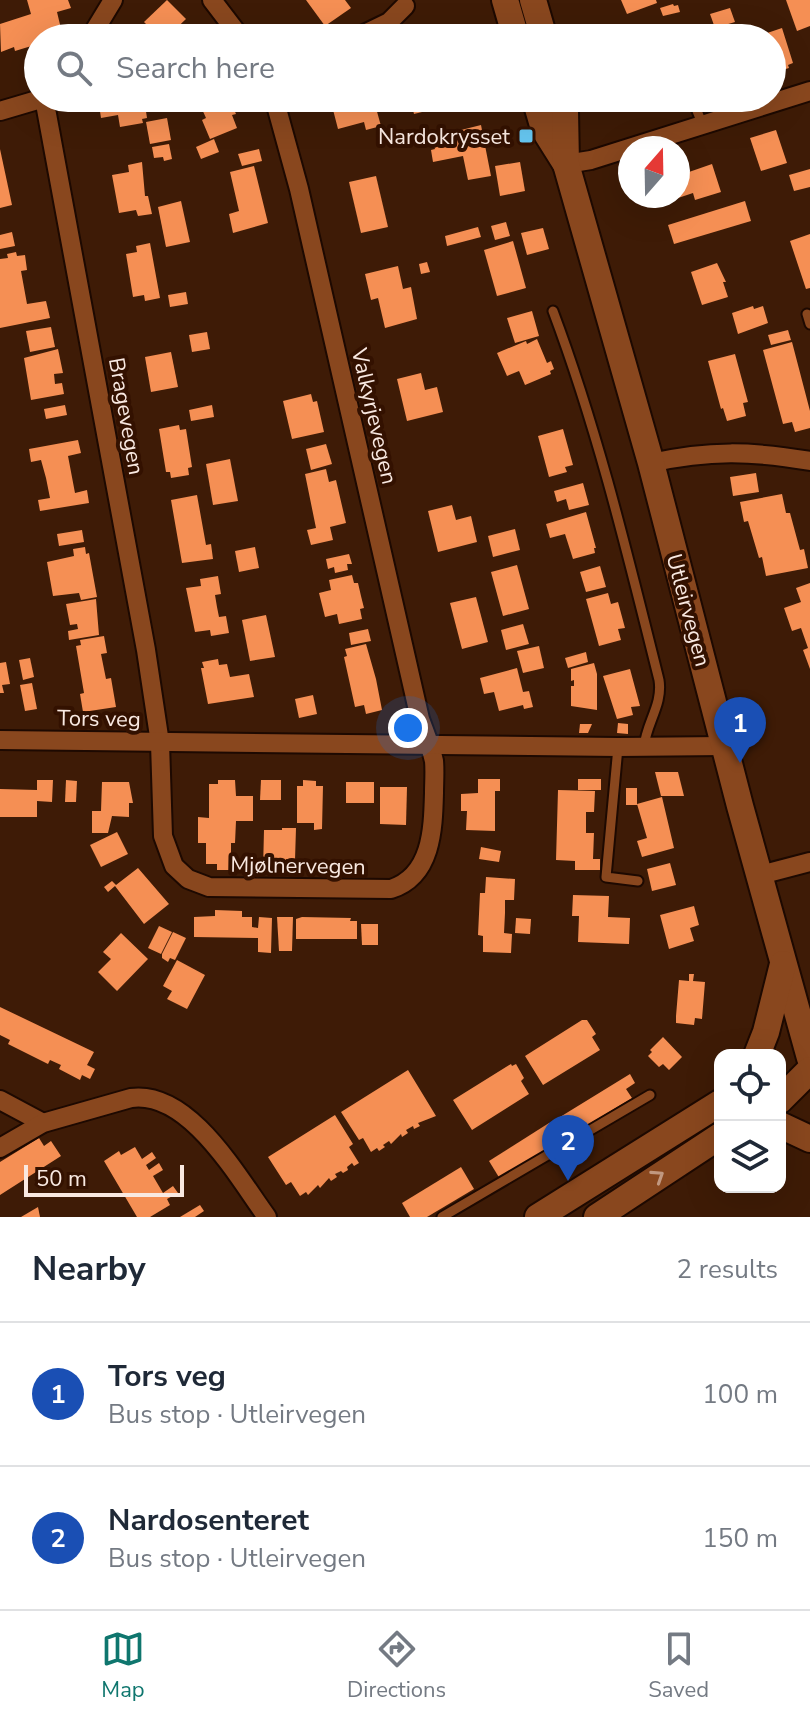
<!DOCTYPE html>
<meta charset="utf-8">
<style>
body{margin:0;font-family:"Nunito Sans",sans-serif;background:#f6f6f7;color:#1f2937}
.controls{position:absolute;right:24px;bottom:24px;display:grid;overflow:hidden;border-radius:16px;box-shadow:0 8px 32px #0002}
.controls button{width:72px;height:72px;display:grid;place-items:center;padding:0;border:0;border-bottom:2px solid #e0e1e3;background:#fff;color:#1f2937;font:40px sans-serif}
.compass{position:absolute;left:618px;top:136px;width:72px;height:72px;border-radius:50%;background:#fff;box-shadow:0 8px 32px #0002;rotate:20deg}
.scale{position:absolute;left:24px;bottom:20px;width:160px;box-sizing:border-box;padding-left:8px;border:4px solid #f9e9e1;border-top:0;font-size:22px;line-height:28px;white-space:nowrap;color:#f9e9e1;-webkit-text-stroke:6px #310;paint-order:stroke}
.you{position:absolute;left:408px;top:728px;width:28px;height:28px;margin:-20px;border:6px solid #fff;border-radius:50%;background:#1a73e8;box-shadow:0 0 0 12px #1a73e833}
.badge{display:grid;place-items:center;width:52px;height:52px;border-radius:50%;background:#0f766e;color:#fff;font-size:26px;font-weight:700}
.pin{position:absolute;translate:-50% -66px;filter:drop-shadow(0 2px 4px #0008)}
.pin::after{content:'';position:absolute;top:42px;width:28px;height:24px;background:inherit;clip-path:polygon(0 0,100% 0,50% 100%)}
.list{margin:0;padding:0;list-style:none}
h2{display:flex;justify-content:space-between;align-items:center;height:104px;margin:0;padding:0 32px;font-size:34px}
h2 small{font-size:26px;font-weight:400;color:#747a83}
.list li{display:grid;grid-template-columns:52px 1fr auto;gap:24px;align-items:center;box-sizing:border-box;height:144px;padding:0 32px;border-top:2px solid #e0e1e3}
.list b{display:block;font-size:30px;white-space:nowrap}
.list p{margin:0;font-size:26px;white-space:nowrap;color:#747a83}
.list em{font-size:26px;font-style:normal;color:#747a83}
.icon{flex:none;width:44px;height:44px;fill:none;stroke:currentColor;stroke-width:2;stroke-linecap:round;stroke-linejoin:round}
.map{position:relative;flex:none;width:810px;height:1217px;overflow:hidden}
.search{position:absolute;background:#fff;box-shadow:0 8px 32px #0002;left:24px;right:24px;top:24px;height:88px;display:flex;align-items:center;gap:20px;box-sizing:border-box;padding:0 28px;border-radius:44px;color:#747a83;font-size:30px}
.sheet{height:392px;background:#fff}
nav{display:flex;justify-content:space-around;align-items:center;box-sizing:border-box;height:112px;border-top:2px solid #e0e1e3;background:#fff;font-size:22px;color:#747a83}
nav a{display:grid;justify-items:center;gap:4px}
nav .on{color:#0f766e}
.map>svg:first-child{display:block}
.building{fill:#f58f54}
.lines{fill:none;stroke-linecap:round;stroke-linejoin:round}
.service-casing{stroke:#1d0901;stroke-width:13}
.minor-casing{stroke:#1d0901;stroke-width:22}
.secondary-casing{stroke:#1d0901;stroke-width:30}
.service{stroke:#89471e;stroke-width:9}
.minor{stroke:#89471e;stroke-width:18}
.secondary{stroke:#89471e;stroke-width:26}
.oneway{stroke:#c19880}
.poi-dot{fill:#65c5ef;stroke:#310;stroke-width:3}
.labels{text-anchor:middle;stroke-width:8;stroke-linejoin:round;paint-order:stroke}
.poi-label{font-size:22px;fill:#f9e9e1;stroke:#310;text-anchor:end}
.street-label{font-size:22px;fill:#f9e9e1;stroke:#310}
</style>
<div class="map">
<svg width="810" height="1217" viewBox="0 0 810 1217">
<rect width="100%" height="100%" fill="#3e1b06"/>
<!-- building -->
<g class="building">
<path d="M27,0H68L71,8L57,12L62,33L53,38H38V44L15,51L14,47L1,52L0,24L31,14Z"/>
<path d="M167,0L186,19L166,38H160L144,22Z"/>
<path d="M306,0H345L351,8L325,26Z"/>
<path d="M621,0H656L657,3L627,14Z"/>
<path d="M786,0H810V26L797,31Z"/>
<path d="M673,4L674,6L678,5L680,12L663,16L660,8Z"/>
<path d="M730,8L735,22L715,28L710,14Z"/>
<path d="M731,28L735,38H700V37Z"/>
<path d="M782,28L793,63L788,65L789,68L779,71L778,68L772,70V38L755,37Z"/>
<path d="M98,98H144L147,118L142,119L143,123L120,127L118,115L101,118Z"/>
<path d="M197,98H229L236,114L232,115L237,128L210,139L202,120L206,118Z"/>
<path d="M346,98H379L381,107L376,108L381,126L366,130L364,122L338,129L331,102Z"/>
<path d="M410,98H440L442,107L414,114Z"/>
<path d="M167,118L171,140L150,144L146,122Z"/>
<path d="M481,125L491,176L468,180L463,156L433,162L431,150L435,149L434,146L443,144L441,135Z"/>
<path d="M776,130L787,163L761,171L750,138Z"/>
<path d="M214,139L219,152L201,159L196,147Z"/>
<path d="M169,144L172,159L164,161L163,157L154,158L152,147Z"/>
<path d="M678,146L689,172L712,164L721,192L695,200L693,193L663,203L661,196H678Z"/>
<path d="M0,149L12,205L0,208Z"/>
<path d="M259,149L262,161L242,166L238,154Z"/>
<path d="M142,162L145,196H148L152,214L138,216L136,210L119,213L112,175L129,172L128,165Z"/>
<path d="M520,162L525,191L500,196L495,166Z"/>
<path d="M254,166L268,223L233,233L229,214L239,211L230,172Z"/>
<path d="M810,169V187L794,191L789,175Z"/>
<path d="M376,176L388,227L361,233L349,182Z"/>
<path d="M181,201L190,242L166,247L158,207Z"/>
<path d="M745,201L751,221L674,244L668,225Z"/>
<path d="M506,222L510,236L495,240L491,226Z"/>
<path d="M478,227L481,237L447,246L445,236Z"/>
<path d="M543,228L549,249L527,255L521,233Z"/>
<path d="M12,232L15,246L0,249V235Z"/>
<path d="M810,234V288L806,289L790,241Z"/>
<path d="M513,241L526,288L497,296L484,250Z"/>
<path d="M150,243L160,298L145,301L144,295L133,297L126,254L137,252L136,246Z"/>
<path d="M16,252L17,256L25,255L27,270L21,271L27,304L46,301L50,318L0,328V259L8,258L7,254Z"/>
<path d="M427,262L430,272L421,274L419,264Z"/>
<path d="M717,263L726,282H723L728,297L702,305L691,272Z"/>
<path d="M398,266L403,289L411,287L417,319L385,328L378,298L371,300L365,274Z"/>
<path d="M186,292L188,304L170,307L168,295Z"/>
<path d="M753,306L754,309L763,306L768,323L738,334L732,313Z"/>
<path d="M532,311L539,336L515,343L507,318Z"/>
<path d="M51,327L55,347L30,352L26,331Z"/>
<path d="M788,330L791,340L771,345L768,335Z"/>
<path d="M207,332L210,349L192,352L189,335Z"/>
<path d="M537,339L547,363L551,361L554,369L550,371L551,374L525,385L519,371L507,376L497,353L526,341L527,344Z"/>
<path d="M792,342L810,411V428L795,432L792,422L783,424L763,350Z"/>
<path d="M58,349L63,373L54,374L55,384L62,383L64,394L31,400L24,358Z"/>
<path d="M171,352L178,387L151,392L145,357Z"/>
<path d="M735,354L748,402L743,403L746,416L727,421L723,408L721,409L708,361Z"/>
<path d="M421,373L425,390L437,387L443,412L407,421L397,379Z"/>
<path d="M311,394L313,402L317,401L324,432L292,439L283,401Z"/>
<path d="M65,405L67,415L46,419L44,409Z"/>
<path d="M212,405L214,417L191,421L189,410Z"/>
<path d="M179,425L180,430L186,429L192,467L188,468L189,475L171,478L170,472H166L159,429Z"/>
<path d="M563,429L573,465L565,467L567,472L549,477L538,436Z"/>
<path d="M78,440L81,453L68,456L75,493L87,490L89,503L40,511L38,500L50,498L46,478L41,460L31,462L29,449Z"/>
<path d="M326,444L332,464L311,470L306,449Z"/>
<path d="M230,459L238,501L213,505L206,464Z"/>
<path d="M326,469L329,482L336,480L346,523L330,527L333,540L311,545L307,530L316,528L305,474Z"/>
<path d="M756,473L759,492L733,496L730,477Z"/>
<path d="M583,483L589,505L569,510L566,499L557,502L554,491Z"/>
<path d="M782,494L786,513H790L800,550L804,549L808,568L766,576L762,557L759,558L748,521L744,522L740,502Z"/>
<path d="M197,495L206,545L211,544L213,559L182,563L171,500Z"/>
<path d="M452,505L456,520L471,516L477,542L438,552L428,511Z"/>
<path d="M586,512L596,548H594L595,553L573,559L565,534L550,538L546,524Z"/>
<path d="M515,529L520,550L493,557L488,536Z"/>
<path d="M82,530L84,542L59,546L57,534Z"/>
<path d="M85,547L86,554L89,553L97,597L81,600L79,593L53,596L47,562L74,556L73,549Z"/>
<path d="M255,547L259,568L239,572L235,551Z"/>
<path d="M349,554L352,564H347L348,570L335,573L334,567L328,569L326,559Z"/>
<path d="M517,565L529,609L503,616L491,572Z"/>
<path d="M600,566L606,587L586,592L580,572Z"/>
<path d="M352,575L354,583H358L361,596L364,608L360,609L362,619L339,624L337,614L325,617L319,593L331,590L329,580Z"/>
<path d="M218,576L221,594L215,595L217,607L219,617L226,616L229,633L211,636L210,630L195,632L186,588L201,586L200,579Z"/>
<path d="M810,583V669L803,650L808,648L801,628L792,631L784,608L801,602L796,588Z"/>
<path d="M608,593L611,604L618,602L625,628L618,629L621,640L599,646L586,599Z"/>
<path d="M476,597L488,642L462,649L450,603Z"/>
<path d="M96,599L99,635L69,640L68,631L78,629L77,624L70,625L66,604Z"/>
<path d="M266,615L275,657L250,661L242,620Z"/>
<path d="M523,624L529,644L506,650L501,630Z"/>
<path d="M368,629L371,641L351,645L349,633Z"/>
<path d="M104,636L107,653L101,654L106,679L111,678L116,707L83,712L80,694L84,693L76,646L81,645L80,640Z"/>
<path d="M366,644L376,679L382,710L366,714L364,705L355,707L344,657L347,656L345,649Z"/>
<path d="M539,646L544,668L523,673L517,651Z"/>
<path d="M586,652L588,662L568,668L565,658Z"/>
<path d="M30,658L34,677L23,680L19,660Z"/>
<path d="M218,659L219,665L227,664L230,677L249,674L254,697L208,704L201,668H204L202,662Z"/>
<path d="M6,662L10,684L2,685L4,693H0V663Z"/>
<path d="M594,663L597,674V710L571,706V686H574V680L571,681V669Z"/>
<path d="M517,668L523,692L529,691L533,707L524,709L523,705L499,711L494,692L484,694L480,678Z"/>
<path d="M630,669L640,706L631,707L633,715L617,719L603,676Z"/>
<path d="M32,683L37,709L25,711L20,685Z"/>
<path d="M313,695L317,714L299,718L295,699Z"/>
<path d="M618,723L628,724V734L617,733Z"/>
<path d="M580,724H592L588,733H579Z"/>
<path d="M655,772H678L684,796H661Z"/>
<path d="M478,779H500V791H495V831L466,830L467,811H461V794L478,793Z"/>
<rect x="578" y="779" width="23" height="11"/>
<path d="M37,780H53L52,802L37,801V817H0V789L37,790Z"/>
<path d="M66,780L77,781L76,802H65Z"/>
<path d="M218,780H235L236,796H253V821H236L235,843H231V870H217V864H206V843H198V817L209,818V784H218Z"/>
<path d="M261,780H281V800H260Z"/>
<path d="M303,780L316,781V786H323L322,829L314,830V823H297V786H303Z"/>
<path d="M102,782H129L133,803H129V817L112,816L108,833H92V811H101Z"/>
<rect x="346" y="782" width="28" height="21"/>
<path d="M380,787H407L406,825L380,824Z"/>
<rect x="626" y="788" width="11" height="17"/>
<path d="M558,790L595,791L594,812H586V833H594L593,859H600V870H575V861L556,860Z"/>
<path d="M662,797L674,848L642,857L637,841L647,838L637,804Z"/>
<path d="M282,828H296L295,860L286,859L285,870H263L264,830H282Z"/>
<path d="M117,832L128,854L101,867L90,845Z"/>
<path d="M481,847L501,851L499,862L479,859Z"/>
<path d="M670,863L676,885L652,891L647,869Z"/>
<path d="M138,868L169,904L144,924L115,886L108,892L104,887L112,881L116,885Z"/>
<path d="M486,877L515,879L514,900H505V913L504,933L512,934L511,953L483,952V936L478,935L480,893H485Z"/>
<path d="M573,895L609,896L608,917L630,918L629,944L578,942L579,916H572Z"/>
<path d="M694,906L699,925L690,928L694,941L669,949L660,915Z"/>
<path d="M215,910L242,911V917H252V927L258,928L259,917L272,918L271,953L258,952V938L194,937V917L215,916Z"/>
<path d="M277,917H293L292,951H279Z"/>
<path d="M302,917L351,918L350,921H357V939H296V919Z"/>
<path d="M516,918L531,919L530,934L515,933Z"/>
<path d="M361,924H378V945H362Z"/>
<path d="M159,926L172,932L161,954L148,948Z"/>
<path d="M173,932L186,938L175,960L170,958L168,962L162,958V954Z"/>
<path d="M121,933L148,959L117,991L98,972L111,959L103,952Z"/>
<path d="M177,960L205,975L187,1009L167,999L172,991L163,986Z"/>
<path d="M689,974H694L693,981L705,982L702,1019L695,1018L694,1025L676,1023V1016L679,980L689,981Z"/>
<path d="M0,1007L94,1052L87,1065L95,1069L90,1079L82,1075L80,1080L59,1069L61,1065L50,1060L48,1064L8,1044L10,1040L0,1035Z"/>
<path d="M582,1020H587L596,1034L592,1037L600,1050L543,1085L525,1056Z"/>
<path d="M663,1037L682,1057L669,1070L663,1064L659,1067L648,1056L652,1052L650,1050Z"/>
<path d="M511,1064L512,1066L516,1064L524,1078L521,1081L529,1094L472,1130L453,1100Z"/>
<path d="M408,1070L436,1116L418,1123L420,1126L414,1129L413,1126L406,1130L408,1133L402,1137L401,1134L391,1144L389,1141L383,1145L385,1147L379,1151L377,1148L371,1152L363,1138L359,1140L341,1112Z"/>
<path d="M630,1074L635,1083L626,1089L632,1098L571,1135L560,1117Z"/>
<path d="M335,1115L353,1144L349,1147L359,1163L354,1166L352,1163L347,1167L348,1170L343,1173L341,1171L335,1174L337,1177L331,1181L329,1178L320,1188L318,1185L308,1195L306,1192L300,1196L291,1182L286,1185L268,1157Z"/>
<path d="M549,1123L560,1141L500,1179L489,1161Z"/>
<path d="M39,1138L44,1146L51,1141L61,1156L0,1195V1162Z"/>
<path d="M135,1147L142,1159L152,1152L156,1158L146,1165L149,1170L159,1163L163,1170L153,1176L163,1193L173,1186L178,1193L167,1199L170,1205L150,1217H137L104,1161L119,1151L121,1155Z"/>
<path d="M461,1167L474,1189L427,1217H410L402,1203Z"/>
<path d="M200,1205L204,1211L195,1217H180Z"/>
<path d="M38,1207L40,1217H21Z"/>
</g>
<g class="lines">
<!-- service casing -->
<g class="service-casing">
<g id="service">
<path d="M692,98L703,126"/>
<path d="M553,311C598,431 628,556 659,680C663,705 646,723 644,747"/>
<path d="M807,314L810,324"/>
<path d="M618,747L606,877L638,881"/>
<path d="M442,1217L650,1095"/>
</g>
</g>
<!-- minor casing -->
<g class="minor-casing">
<g id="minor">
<path d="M212,0L241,38"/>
<path d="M90,38L113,0"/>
<path d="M356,38L389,22L405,6"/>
<path d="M44,98L146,650L160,743L163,836L174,866L188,879L209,887L391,889C432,876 433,829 434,793C434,783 435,771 434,761C431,747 425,733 420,719L299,189L274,98"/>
<path d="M0,111L44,98"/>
<path d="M566,164L591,160L810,91"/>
<path d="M651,463C708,450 753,451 810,461"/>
<path d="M0,740L618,747L725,746"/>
<path d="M760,875L810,862"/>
<path d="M0,1100L43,1123"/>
<path d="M0,1148L43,1123L131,1098C189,1090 237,1176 267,1217"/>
</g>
</g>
<!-- secondary casing -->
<g class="secondary-casing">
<g id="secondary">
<path d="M505,0L516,38"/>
<path d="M533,0L544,38"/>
<path d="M535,98L544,129L566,164"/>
<path d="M561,98L565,111L566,164L651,463L740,806L810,1058"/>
<path d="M757,1055L766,1032L783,964"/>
<path d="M780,1100L810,1070"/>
<path d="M780,1125L810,1139"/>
<path d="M538,1217L720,1103"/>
<path d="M597,1217L720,1136"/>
</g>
</g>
<!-- service -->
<use href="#service" class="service"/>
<!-- minor -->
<use href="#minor" class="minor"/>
<!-- secondary -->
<use href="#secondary" class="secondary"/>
</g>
<!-- one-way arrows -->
<defs><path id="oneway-chevron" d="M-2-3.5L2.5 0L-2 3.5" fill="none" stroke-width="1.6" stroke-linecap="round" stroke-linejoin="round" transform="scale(2)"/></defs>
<use class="oneway" href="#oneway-chevron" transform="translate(658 1176) rotate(-33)"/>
<!-- markers -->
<rect class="poi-dot" x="518" y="128" width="16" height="16" rx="4"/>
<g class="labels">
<!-- poi labels -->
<g class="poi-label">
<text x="510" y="144">Nardokrysset</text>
</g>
<!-- street labels -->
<g class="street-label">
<text transform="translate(127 416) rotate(80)" y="8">Bragevegen</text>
<text transform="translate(375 416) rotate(77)" y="8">Valkyrjevegen</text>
<text transform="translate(689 610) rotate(75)" y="8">Utleirvegen</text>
<text transform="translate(99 718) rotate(1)" y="8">Tors veg</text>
<text transform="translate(298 865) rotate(1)" y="8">Mjølnervegen</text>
</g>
</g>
</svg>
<div class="controls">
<button><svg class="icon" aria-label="locate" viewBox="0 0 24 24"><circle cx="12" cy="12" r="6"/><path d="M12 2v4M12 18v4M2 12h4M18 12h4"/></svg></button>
<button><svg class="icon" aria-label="layers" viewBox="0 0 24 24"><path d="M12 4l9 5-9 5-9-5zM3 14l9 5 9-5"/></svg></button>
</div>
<svg class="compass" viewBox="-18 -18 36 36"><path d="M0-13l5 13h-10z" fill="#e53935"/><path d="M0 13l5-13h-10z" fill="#747a83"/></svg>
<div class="scale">50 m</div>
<div class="you"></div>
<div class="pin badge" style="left:740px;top:763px;background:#1a4fb4">1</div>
<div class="pin badge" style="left:568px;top:1181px;background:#1a4fb4">2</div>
<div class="search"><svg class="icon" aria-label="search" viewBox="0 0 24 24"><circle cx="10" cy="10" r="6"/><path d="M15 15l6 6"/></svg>Search here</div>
</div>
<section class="sheet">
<h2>Nearby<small>2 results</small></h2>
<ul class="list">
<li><span class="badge" style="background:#1a4fb4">1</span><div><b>Tors veg</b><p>Bus stop · Utleirvegen</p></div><em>100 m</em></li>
<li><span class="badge" style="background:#1a4fb4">2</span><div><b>Nardosenteret</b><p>Bus stop · Utleirvegen</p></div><em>150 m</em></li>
</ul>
</section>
<nav>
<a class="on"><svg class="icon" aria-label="map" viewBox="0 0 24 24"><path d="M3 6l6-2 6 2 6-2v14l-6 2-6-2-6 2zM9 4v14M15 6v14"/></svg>Map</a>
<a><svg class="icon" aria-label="directions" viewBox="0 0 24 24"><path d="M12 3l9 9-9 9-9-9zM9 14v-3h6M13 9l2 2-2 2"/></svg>Directions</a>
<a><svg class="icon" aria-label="saved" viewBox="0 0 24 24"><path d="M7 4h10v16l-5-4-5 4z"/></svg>Saved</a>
</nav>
